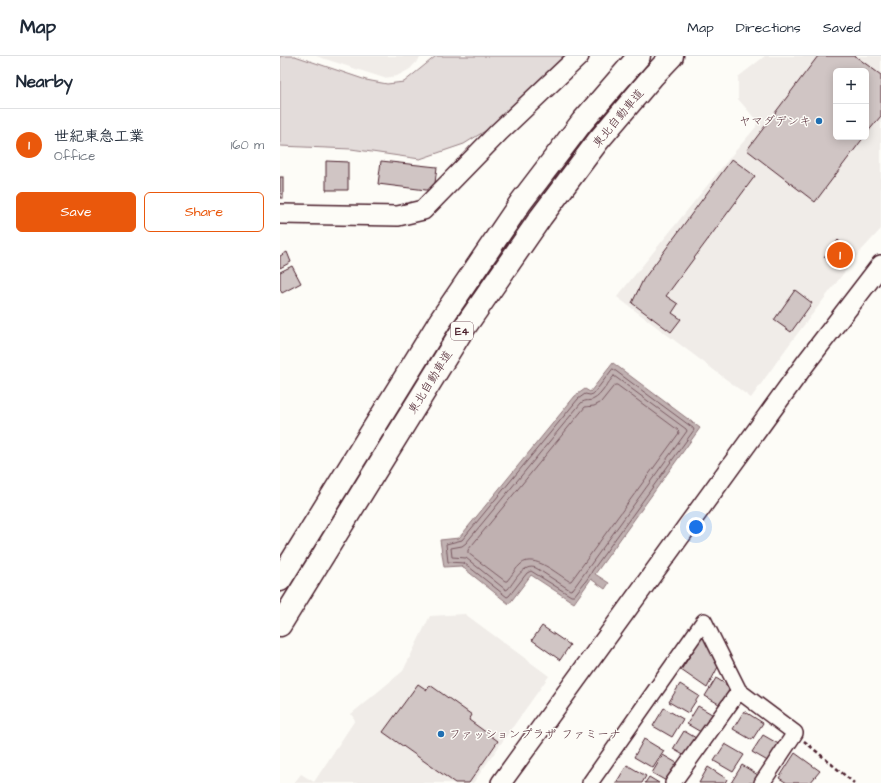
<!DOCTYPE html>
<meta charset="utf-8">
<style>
body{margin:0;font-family:"Architects Daughter","Klee One",sans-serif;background:#f2f2f3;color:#1f2937}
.controls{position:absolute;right:12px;top:12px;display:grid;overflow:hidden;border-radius:6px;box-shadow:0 2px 10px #0003}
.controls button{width:36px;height:36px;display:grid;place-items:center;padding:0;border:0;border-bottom:1px solid #e0e1e3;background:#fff;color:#1f2937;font:20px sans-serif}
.you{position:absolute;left:416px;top:471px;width:14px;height:14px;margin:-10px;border:3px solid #fff;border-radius:50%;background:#1a73e8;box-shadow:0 0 0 6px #1a73e833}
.badge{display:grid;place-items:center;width:26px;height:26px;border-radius:50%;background:#ea580c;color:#fff;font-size:13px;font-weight:700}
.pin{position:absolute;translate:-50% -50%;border:2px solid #fff;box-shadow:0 1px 4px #0006}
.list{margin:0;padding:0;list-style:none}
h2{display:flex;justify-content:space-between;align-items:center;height:52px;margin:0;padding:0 16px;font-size:17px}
h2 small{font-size:13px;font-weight:400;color:#747a83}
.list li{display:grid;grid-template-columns:26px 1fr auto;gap:12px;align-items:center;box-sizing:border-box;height:72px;padding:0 16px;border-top:1px solid #e0e1e3}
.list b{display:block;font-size:15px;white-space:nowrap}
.list p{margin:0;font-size:13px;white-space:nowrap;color:#747a83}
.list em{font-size:13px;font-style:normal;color:#747a83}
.actions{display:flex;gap:8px;padding:12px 16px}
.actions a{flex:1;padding:9px 0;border:1px solid #ea580c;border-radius:6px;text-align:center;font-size:14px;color:#ea580c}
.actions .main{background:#ea580c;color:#fff}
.map{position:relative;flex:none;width:601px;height:727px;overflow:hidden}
header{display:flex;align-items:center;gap:24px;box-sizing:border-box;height:56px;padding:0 20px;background:#fff;border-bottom:1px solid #e0e1e3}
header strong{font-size:19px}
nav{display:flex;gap:22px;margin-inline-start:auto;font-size:14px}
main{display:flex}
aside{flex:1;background:#fff}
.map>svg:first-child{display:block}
.built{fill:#f0ece8;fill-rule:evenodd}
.green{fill:#e3dcda;stroke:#967e82}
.water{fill:#c0b1b1;stroke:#91777b}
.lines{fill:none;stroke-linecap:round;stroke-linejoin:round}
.shore{stroke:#795961;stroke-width:1}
.building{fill:#d0c5c4;stroke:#4a1f2b}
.minor-casing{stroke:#4a1f2b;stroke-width:18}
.tertiary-casing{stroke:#4a1f2b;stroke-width:22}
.motorway-casing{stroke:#4a1f2b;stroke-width:25}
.path{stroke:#4a1f2b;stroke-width:2.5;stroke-dasharray:4 3;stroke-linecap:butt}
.minor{stroke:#fdfcf7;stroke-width:15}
.tertiary{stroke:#fdfcf7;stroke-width:19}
.motorway{stroke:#fdfcf7;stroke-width:22}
.poi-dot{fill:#1f6fb2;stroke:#fdfcf7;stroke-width:1.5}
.labels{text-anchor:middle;stroke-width:3;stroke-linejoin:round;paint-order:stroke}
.shield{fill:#fdfcf7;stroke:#806168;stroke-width:1}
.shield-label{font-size:11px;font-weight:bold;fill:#4a1f2b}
.street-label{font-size:12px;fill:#4a1f2b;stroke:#fdfcf7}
.poi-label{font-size:12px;fill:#4a1f2b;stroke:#fdfcf7;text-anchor:end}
</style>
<header>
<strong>Map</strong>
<nav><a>Map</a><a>Directions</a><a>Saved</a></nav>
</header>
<main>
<aside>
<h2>Nearby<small></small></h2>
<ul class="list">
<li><span class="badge">1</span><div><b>世紀東急工業</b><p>Office</p></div><em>160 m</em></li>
</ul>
<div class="actions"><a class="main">Save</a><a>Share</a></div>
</aside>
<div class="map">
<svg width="601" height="727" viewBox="0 0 601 727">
<rect width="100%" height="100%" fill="#fdfcf7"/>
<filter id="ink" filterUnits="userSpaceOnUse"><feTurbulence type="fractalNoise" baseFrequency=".025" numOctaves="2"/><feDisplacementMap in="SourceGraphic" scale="8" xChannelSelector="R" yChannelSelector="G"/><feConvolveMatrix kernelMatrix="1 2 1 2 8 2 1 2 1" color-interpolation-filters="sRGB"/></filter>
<g filter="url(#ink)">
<!-- built -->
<g class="built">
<path d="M36,0H142L130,13L117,20L104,22Z"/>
<path d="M485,0H601V173L579,197L508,290L471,342L337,241L452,99L476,71L477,65L458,43V21ZM556,15H586V81H556Z"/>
<path d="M185,558L269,620L193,727H14L21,718L34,726L75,664L71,658L123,615L150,560Z"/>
</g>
<!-- green -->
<path class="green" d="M0,0H15L86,24L107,28L124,26L156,0H288L213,70L184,88L140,103L71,93L0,90Z"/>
<!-- water -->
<path class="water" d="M333,307L420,372L315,518L329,527L325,533L311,523L294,547L251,519L229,548L181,510L164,511L160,484L179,482L295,340L305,333L310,336Z"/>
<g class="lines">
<!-- shore -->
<g class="shore">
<path d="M333,313L413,372L414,374L312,515C310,521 299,533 294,540H291L251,515L247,517L229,540L227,541L184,507L168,506L166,488L182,484L298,343L305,338L310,339L313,338Z"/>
<path d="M334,320L406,373L407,375L293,533L290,534L256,512C243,507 235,525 228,533L226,534L186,502L172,501L171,492L182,490L186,487L301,347C306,343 309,346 314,343C321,340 328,326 334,320Z"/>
<path d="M335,329H337L398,374L399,377L291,525H289C277,518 254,497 241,508C236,512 232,519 227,525H225L188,497V494L305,351L314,350L320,347Z"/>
</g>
</g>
<!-- building -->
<g class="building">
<path d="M538,0H575L601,19V60L586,78V15H556V81H584L535,146L467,94Z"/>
<path d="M452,103L475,120L386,240L398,248L392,257L401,263L391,276L352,247L363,224Z"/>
<path d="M46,105L68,106V134H46Z"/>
<path d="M101,105L157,111L154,135L98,128Z"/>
<rect x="0" y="121" width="3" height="21"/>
<path d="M558,184L572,197L559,213L544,201Z"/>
<path d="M7,196L11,206L0,212V200Z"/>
<path d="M12,210L21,227L2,237L0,233V216Z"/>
<path d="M515,234L532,247L511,276L494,264Z"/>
<path d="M262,570L290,589L280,604L252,584Z"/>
<path d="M422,581L431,583L440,607L427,632L401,614Z"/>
<path d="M436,622L455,634L444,651L425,640Z"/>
<path d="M138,628L147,634L150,629L192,659L189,664L218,685L189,727H175L103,676Z"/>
<path d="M400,628L419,640L408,657L389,646Z"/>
<path d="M418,650L437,661L426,679L407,668Z"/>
<path d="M384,652L403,663L392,681L373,670Z"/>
<path d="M464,655L483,667L472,684L453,673Z"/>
<path d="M404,675L423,686L412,704L393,693Z"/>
<path d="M483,679L502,690L491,707L472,696Z"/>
<path d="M364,683L384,695L373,712L354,701Z"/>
<path d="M445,688L464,699L453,716L434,705Z"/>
<path d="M515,697L540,715L530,727H507L499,722Z"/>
<path d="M383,699L402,710L390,727L372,717Z"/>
<path d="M347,709L366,720L362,727H336Z"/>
<path d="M462,709L481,721L477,727H451Z"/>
<path d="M428,711L447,723L445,727H419Z"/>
<path d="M369,721L379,727H365Z"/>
</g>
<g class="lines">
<!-- minor casing -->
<g class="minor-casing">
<g id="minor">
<path d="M310,727L424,565L459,635L515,677L482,727"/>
<path d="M393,727L459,635"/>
</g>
</g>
<!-- tertiary casing -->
<g class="tertiary-casing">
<g id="tertiary">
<path d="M0,158L118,160L143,154L219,76L299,0"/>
<path d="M221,727L525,308L601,209"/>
</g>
</g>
<!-- motorway casing -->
<g class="motorway-casing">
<g id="motorway">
<path d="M0,524L160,265L241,146L302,66L359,0"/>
<path d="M0,569L180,278L261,161L318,85L373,20L392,0"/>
</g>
</g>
<!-- path -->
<path class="path" d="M524,685L574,727"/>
<!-- minor -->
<use href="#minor" class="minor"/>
<!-- tertiary -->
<use href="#tertiary" class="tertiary"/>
<!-- motorway -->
<use href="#motorway" class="motorway"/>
</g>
</g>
<!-- markers -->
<g class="poi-dot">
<circle cx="539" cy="65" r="4"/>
<circle cx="161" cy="678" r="4"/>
</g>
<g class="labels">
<!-- shield labels -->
<rect class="shield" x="171" y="266" width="22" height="18" rx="3"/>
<g class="shield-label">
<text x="182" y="279">E4</text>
</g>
<!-- street labels -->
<g class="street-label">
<text transform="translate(338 62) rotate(-50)" y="4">東北自動車道</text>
<text transform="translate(150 326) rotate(-58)" y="4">東北自動車道</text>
</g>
<!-- poi labels -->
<g class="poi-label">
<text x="531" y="69">ヤマダデンキ</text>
<text x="169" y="682" text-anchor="start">ファッションプラザ ファミーナ</text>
</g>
</g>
</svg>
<div class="controls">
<button>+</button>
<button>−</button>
</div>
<div class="you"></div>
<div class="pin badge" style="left:560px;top:199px">1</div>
</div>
</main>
